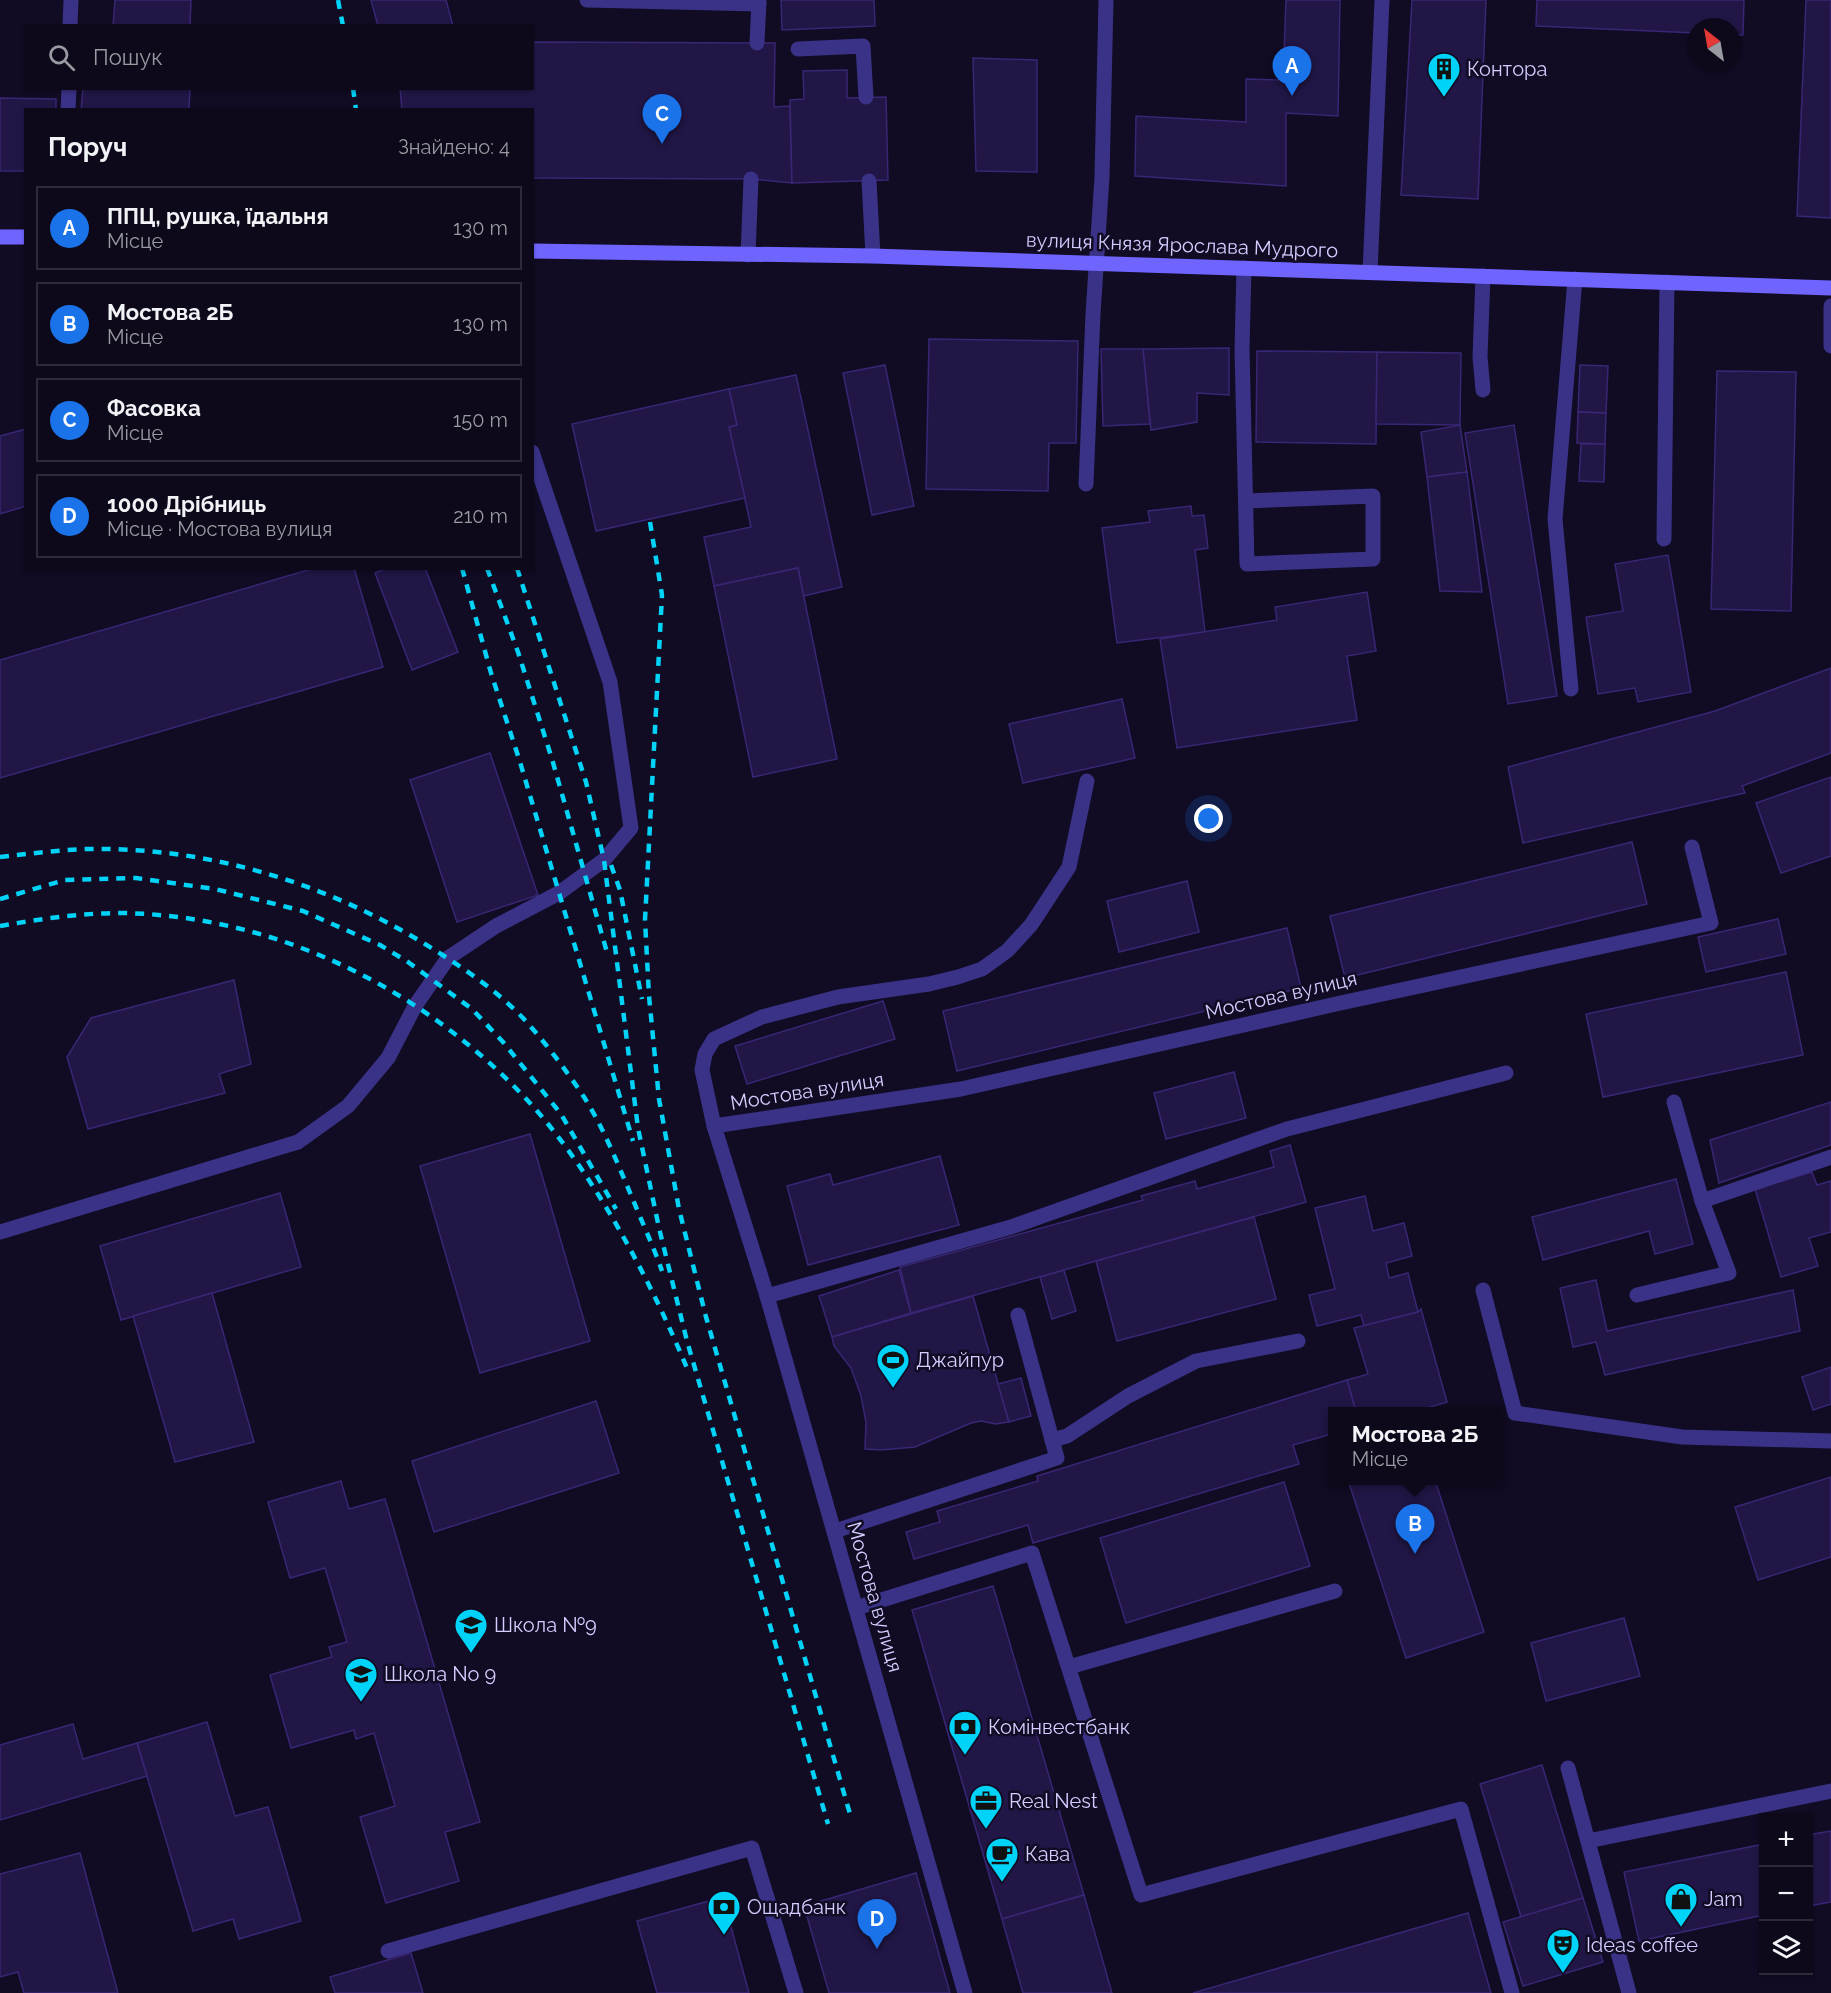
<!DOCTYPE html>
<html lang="uk">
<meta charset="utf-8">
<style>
body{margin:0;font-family:Raleway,sans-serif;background:#161123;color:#f1f3f6}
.controls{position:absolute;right:18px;bottom:18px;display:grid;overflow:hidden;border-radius:0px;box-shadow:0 2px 4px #0004}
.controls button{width:54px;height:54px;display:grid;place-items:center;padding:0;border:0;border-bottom:2px solid #2d2939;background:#0d081a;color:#f1f3f6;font:30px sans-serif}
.compass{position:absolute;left:1687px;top:18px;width:54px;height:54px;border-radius:50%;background:#0d081a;box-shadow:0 2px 4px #0004;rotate:329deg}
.you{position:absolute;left:1209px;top:819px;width:21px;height:21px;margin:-15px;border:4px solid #fff;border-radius:50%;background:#1a73e8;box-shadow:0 0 0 9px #1a73e833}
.badge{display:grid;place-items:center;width:39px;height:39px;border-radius:50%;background:#1a73e8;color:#fff;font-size:20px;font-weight:700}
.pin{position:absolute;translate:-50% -50px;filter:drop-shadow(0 2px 3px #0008)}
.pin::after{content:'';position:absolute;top:32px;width:21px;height:18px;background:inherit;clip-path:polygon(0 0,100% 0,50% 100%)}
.popup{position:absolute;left:1328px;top:1407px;width:174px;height:78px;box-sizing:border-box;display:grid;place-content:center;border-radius:0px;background:#0d081a;filter:drop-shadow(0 2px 4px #0005);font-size:20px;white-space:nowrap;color:#9a9aa2}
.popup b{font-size:22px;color:#f1f3f6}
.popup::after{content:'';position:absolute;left:50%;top:100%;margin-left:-12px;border:12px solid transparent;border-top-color:#0d081a}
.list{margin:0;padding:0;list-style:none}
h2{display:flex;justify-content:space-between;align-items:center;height:78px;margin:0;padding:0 24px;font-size:26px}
h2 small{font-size:20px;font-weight:400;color:#9a9aa2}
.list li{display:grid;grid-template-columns:39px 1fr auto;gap:18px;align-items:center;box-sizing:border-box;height:84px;margin:0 12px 12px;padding:0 12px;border:2px solid #2d2939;border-radius:0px}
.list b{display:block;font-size:22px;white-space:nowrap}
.list p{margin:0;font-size:20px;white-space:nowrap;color:#9a9aa2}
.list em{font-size:20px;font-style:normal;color:#9a9aa2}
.icon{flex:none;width:33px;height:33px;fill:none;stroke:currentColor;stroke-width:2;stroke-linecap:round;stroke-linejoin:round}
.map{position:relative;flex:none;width:1831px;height:1993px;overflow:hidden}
.search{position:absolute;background:#0d081a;box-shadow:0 2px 4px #0004;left:24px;top:24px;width:510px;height:66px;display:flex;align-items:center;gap:15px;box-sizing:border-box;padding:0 21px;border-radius:0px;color:#9a9aa2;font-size:22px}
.panel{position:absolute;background:#0d081a;box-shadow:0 2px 4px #0004;left:24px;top:108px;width:510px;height:462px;border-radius:0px}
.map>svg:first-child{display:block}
.building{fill:#221646;stroke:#392674;stroke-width:1.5}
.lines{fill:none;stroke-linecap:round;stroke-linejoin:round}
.lane{stroke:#393286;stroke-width:15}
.street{stroke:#393286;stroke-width:15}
.secondary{stroke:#7064ff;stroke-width:15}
.rail{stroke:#00d3f8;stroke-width:4.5;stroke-dasharray:9 8;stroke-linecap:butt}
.labels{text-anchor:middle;stroke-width:5;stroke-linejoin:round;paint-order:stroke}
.poi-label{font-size:20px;fill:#d5cdff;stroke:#110b23;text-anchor:start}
.street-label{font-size:20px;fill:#d5cdff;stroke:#110b23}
</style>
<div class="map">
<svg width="1831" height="1993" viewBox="0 0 1831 1993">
<rect width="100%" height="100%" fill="#110b23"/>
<!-- building -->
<g class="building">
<path d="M115,0H191L190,26H113Z"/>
<path d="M371,0H446L453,26H378Z"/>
<path d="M781,0H874L875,26L782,30Z"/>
<path d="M1286,0H1340L1338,116L1286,113V186L1135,176L1136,116L1246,122V79L1283,80Z"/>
<path d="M1412,0H1486L1478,199L1401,195Z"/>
<path d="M1537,0H1744L1743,35H1732V27H1696V33L1536,26Z"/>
<path d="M1806,0H1831V218L1797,216Z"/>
<path d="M532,42L775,43L774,107L790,106L792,183L751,179L532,178V110H402L400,88H532Z"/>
<path d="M973,58L1037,60V172L976,171Z"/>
<path d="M847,70V98L886,97L888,180L792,183L790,100L804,99L803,71Z"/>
<path d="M83,88H190L189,110H81Z"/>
<path d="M0,98L56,99V110H26V171H0Z"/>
<path d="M929,339L1078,341L1076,443H1049L1048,491L926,489Z"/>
<path d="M1229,348V395L1197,393V422L1151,430L1143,349Z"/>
<path d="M1101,349H1143L1150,424L1103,426Z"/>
<path d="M1257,351L1377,352L1376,444L1256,442Z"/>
<path d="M1377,352L1461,353L1460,425L1376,424Z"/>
<path d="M885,365L914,506L872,515L843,373Z"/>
<path d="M1580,365L1608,366L1606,413L1578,412Z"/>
<path d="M1717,371L1796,372L1791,611L1711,609Z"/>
<path d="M796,375L842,587L803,596L798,568L714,586L704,537L751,527L729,427L737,425L729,389Z"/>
<path d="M729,389L737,425L729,427L745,498L596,531L572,424Z"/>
<path d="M1578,412L1606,413L1605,444L1577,443Z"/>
<path d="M1460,425L1467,472L1427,477L1421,432Z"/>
<path d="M1514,425L1557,696L1508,704L1465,433Z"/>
<path d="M26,429V506L0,514V436Z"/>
<path d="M1581,444H1605L1604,482L1579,481Z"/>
<path d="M1467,472L1482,592L1440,591L1427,477Z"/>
<path d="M1191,506L1192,516L1204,515L1208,548L1195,550L1205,632L1117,643L1102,528L1150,522L1148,511Z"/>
<path d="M1668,555L1691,692L1638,702L1635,688L1598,694L1586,617L1623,611L1615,564Z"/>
<path d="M315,568H354L383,667L0,778V660Z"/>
<path d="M387,568H425L458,652L412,670L375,573Z"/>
<path d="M798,568L837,759L753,777L714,586Z"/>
<path d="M1367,592L1376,651L1347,656L1357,720L1177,748L1160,639L1277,620L1275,607Z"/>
<path d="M1831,668V753L1742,786L1745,793L1523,843L1508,767L1715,711Z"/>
<path d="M1122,699L1135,758L1023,783L1009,724Z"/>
<path d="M490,753L538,895L457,922L410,780Z"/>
<path d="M1831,777V856L1781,873L1756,803Z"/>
<path d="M1632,842L1647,904L1345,978L1330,916Z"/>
<path d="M1187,881L1199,932L1119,952L1107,901Z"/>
<path d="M1778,919L1786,954L1706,972L1698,937Z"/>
<path d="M1287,928L1301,988L957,1071L943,1011Z"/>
<path d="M1786,972L1803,1055L1603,1097L1586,1014Z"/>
<path d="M234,980L251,1064L219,1074L225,1093L88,1129L67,1057L91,1018Z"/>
<path d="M883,1001L895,1039L747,1084L735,1046Z"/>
<path d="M1234,1072L1246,1118L1166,1139L1154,1093Z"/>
<path d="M1831,1102V1145L1719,1183L1710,1140Z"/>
<path d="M530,1134L590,1341L480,1373L420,1166Z"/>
<path d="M1290,1145L1306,1202L911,1313L900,1267L1143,1200L1141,1196L1195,1181L1197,1189L1274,1167L1270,1151Z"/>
<path d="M940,1156L959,1225L808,1265L787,1186L830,1174L833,1185Z"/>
<path d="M1812,1172L1817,1185L1831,1181V1232L1809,1238L1818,1266L1781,1277L1755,1189Z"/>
<path d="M1676,1179L1693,1244L1655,1254L1649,1231L1543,1260L1532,1217Z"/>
<path d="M280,1193L301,1267L121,1320L100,1246Z"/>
<path d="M1365,1196L1373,1231L1404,1223L1412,1256L1386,1263L1389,1278L1408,1273L1418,1312L1364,1326L1361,1315L1317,1326L1309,1295L1335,1289L1315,1208Z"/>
<path d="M1254,1217L1276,1299L1117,1341L1096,1261Z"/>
<path d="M899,1270L911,1313L832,1337L819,1296Z"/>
<path d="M1064,1270L1076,1311L1052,1319L1040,1277Z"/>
<path d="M1596,1280L1607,1331L1793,1290L1800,1331L1605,1375L1596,1342L1573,1347L1560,1288Z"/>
<path d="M212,1293L254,1442L175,1462L133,1316Z"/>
<path d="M973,1296L1009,1422L996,1424L981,1421L971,1423L915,1447L881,1450L865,1449L866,1422L861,1396L851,1368L834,1346L832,1337Z"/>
<path d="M1421,1309L1447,1402L1413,1412H1356L1347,1380L1368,1374L1354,1328L1418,1312Z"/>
<path d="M1831,1367V1404L1813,1410L1802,1377Z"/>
<path d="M1021,1378L1031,1416L1009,1422L998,1384Z"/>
<path d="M1347,1380L1356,1412H1332V1434L1293,1445L1299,1464L1033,1543L1028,1525L914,1559L906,1532L940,1522L937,1511L1038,1481L1037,1476Z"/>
<path d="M596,1401L619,1473L434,1532L412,1461Z"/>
<path d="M1831,1477V1557L1758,1580L1735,1507Z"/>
<path d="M1348,1480H1435L1484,1632L1406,1658Z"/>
<path d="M341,1481L349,1509L385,1499L480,1822L445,1832L459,1881L386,1903L360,1817L395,1806L374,1733L356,1739L354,1730L291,1748L270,1675L332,1657L329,1647L347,1642L325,1568L290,1578L268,1502Z"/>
<path d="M1284,1482L1310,1566L1126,1623L1100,1538Z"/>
<path d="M993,1586L1084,1895L1002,1919L912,1610Z"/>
<path d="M1624,1618L1640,1676L1546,1701L1531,1643Z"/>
<path d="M207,1722L235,1816L268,1807L301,1921L239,1939L233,1919L193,1931L137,1743Z"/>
<path d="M73,1724L83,1759L137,1743L147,1776L0,1820V1745Z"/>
<path d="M1542,1765L1583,1898L1521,1917L1480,1784Z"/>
<path d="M1831,1831V1902L1808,1906V1835Z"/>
<path d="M1764,1844V1915L1639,1941L1624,1872Z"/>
<path d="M80,1853L118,1993H24L18,1972L0,1977V1874Z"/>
<path d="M916,1873L950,1993H829L804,1906Z"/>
<path d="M1084,1895L1112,1993H1023L1002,1919Z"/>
<path d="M723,1897L749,1993H657L637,1921Z"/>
<path d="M1583,1898L1603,1962L1523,1986L1503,1922Z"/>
<path d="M1468,1913L1491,1993H1193Z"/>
<path d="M411,1953L423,1993H335L330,1977Z"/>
</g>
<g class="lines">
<!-- lane -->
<g class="lane">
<path d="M587,0L759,4"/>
<path d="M70,26L71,0"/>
<path d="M757,43L759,0"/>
<path d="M798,49L863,46L866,97"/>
<path d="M68,110L69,88"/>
<path d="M869,181L873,256"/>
<path d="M748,255L751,179"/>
<path d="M1244,268L1242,349L1247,564L1373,559V496L1246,501"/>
<path d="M1370,272L1382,0"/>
<path d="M1483,276L1480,357L1483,390"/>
<path d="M1831,306V346"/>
<path d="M1086,484L1093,314L1102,177L1106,0"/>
<path d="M1664,539L1667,282"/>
<path d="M1571,689L1555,519L1575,279"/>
<path d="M1087,781L1069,867L1031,925L1007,951L982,969L958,977L929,984L838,997L762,1017L714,1039L705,1054L702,1070L714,1126L961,1089L1336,1004L1711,923L1692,847"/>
<path d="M1674,1102L1702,1201L1831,1157"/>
<path d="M0,1232L298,1142L348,1106L388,1058L415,1006L448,958L496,926L559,893L604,860L631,828L610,682L532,452"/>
<path d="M1483,1290L1515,1413L1682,1437L1831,1441"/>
<path d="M1637,1295L1729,1273L1702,1201"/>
<path d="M767,1296L1011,1227L1287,1129L1506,1073"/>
<path d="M1052,1440L1067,1436L1128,1396L1196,1361L1298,1341"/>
<path d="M835,1531L1057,1458L1018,1315"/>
<path d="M856,1608L1032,1553L1141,1895L1461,1809L1512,1993"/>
<path d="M1069,1667L1335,1591"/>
<path d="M1568,1768L1629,1993"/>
<path d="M1588,1841L1831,1791"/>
<path d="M388,1951L752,1848L796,1993"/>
</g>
<!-- street -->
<path class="street" d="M714,1126L767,1296L965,1993"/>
<!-- secondary -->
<g class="secondary">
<path d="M0,237H26"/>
<path d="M532,251L873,256L1831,288"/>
</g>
<!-- rail -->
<g class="rail">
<path d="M338,0L343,26"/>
<path d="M353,88L356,110"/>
<path d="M650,522L662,595L645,920L649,996L659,1099L679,1209L706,1317L850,1814"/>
<path d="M462,568L491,673L520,762L633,1141"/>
<path d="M487,568L518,652L552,759L608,956"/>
<path d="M517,568L586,782L604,860L638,1128L659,1228L687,1341L828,1824"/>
<path d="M0,857C36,853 72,848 108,849C224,851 336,888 433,949C465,969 497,991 523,1018C545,1042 566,1070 584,1097C603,1127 617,1162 631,1195C641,1220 653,1245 662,1271"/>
<path d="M611,865L620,890L642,999"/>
<path d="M0,899L65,880L136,878L215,889L303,911L380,945L408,962L472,1009L503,1042L561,1114L616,1209"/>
<path d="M0,926C40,919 80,913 121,913C275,915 425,989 529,1102C595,1174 652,1283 689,1373"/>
</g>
</g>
<!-- icons -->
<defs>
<g id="building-pin" transform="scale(1.725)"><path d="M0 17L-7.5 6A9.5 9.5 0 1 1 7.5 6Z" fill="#00d3f8" stroke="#110b23"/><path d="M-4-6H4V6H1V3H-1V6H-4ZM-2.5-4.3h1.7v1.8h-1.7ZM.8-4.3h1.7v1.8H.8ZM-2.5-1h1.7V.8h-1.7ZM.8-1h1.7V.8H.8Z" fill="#111"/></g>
<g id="stadium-pin" transform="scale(1.725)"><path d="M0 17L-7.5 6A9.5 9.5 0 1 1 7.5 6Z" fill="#00d3f8" stroke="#110b23"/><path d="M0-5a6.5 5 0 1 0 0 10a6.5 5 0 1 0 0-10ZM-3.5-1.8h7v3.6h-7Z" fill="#111"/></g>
<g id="school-pin" transform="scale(1.725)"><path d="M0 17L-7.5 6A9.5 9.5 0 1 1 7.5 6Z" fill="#00d3f8" stroke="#110b23"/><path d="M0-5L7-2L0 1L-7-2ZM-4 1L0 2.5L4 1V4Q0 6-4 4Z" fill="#111"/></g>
<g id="bank-pin" transform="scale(1.725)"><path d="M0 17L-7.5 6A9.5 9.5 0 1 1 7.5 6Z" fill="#00d3f8" stroke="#110b23"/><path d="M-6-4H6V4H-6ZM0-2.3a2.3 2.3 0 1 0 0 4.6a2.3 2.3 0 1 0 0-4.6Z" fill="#111"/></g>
<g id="office-pin" transform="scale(1.725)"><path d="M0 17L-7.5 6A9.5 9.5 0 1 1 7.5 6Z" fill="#00d3f8" stroke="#110b23"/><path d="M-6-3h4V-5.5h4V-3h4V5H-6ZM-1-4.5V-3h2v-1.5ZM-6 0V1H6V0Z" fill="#111"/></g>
<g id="cafe-pin" transform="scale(1.725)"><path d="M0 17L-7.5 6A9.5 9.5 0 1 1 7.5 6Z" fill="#00d3f8" stroke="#110b23"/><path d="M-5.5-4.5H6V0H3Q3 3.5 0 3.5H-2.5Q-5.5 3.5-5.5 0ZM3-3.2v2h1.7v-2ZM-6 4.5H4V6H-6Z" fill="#111"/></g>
<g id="shop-pin" transform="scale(1.725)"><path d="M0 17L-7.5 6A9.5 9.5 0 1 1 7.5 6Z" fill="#00d3f8" stroke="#110b23"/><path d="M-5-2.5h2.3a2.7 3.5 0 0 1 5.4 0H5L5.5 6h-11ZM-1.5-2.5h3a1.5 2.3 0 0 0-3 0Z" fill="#111"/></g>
<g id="theatre-pin" transform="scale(1.725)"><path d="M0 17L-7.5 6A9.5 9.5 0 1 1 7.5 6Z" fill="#00d3f8" stroke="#110b23"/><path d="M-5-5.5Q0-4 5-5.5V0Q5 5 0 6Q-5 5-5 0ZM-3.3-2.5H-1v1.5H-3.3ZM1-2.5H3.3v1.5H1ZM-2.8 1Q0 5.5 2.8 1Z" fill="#111"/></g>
</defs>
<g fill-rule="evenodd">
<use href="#building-pin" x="1444" y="69"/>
<use href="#stadium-pin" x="893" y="1360"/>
<use href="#school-pin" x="471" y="1625"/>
<use href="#school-pin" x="361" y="1674"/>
<use href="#bank-pin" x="965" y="1727"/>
<use href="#office-pin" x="986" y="1801"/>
<use href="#cafe-pin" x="1002" y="1854"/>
<use href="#shop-pin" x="1681" y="1899"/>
<use href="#bank-pin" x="724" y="1907"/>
<use href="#theatre-pin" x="1563" y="1945"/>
</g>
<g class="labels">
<!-- poi labels -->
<g class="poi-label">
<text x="1467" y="76">Контора</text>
<text x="916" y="1367">Джайпур</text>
<text x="494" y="1632">Школа №9</text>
<text x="384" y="1681">Школа No 9</text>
<text x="988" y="1734">Комінвестбанк</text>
<text x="1009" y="1808">Real Nest</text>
<text x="1025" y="1861">Кава</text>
<text x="1704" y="1906">Jam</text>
<text x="747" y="1914">Ощадбанк</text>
<text x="1586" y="1952">Ideas coffee</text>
</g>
<!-- street labels -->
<g class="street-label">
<text transform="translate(1182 245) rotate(2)" y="7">вулиця Князя Ярослава Мудрого</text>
<text transform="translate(1281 995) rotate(-13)" y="7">Мостова вулиця</text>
<text transform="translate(807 1091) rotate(-9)" y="7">Мостова вулиця</text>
<text transform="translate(875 1597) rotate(74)" y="7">Мостова вулиця</text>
</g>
</g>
</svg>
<div class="controls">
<button>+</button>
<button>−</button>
<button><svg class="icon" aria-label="layers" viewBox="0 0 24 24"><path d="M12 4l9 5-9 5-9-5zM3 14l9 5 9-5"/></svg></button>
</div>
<svg class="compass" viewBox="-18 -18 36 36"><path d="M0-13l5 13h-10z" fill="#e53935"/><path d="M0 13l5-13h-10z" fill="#9a9aa2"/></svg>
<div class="you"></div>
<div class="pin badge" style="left:1292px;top:96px">A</div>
<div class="pin badge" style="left:1415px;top:1554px">B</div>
<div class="popup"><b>Мостова 2Б</b>Місце</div>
<div class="pin badge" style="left:662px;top:144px">C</div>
<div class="pin badge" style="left:877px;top:1949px">D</div>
<div class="search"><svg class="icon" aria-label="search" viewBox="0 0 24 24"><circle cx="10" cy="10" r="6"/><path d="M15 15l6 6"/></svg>Пошук</div>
<section class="panel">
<h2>Поруч<small>Знайдено: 4</small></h2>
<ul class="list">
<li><span class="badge">A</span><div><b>ППЦ, рушка, їдальня</b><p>Місце</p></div><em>130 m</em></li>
<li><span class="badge">B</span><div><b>Мостова 2Б</b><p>Місце</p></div><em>130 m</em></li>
<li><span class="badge">C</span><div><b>Фасовка</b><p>Місце</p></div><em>150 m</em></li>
<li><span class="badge">D</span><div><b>1000 Дрібниць</b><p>Місце · Мостова вулиця</p></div><em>210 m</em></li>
</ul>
</section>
</div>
